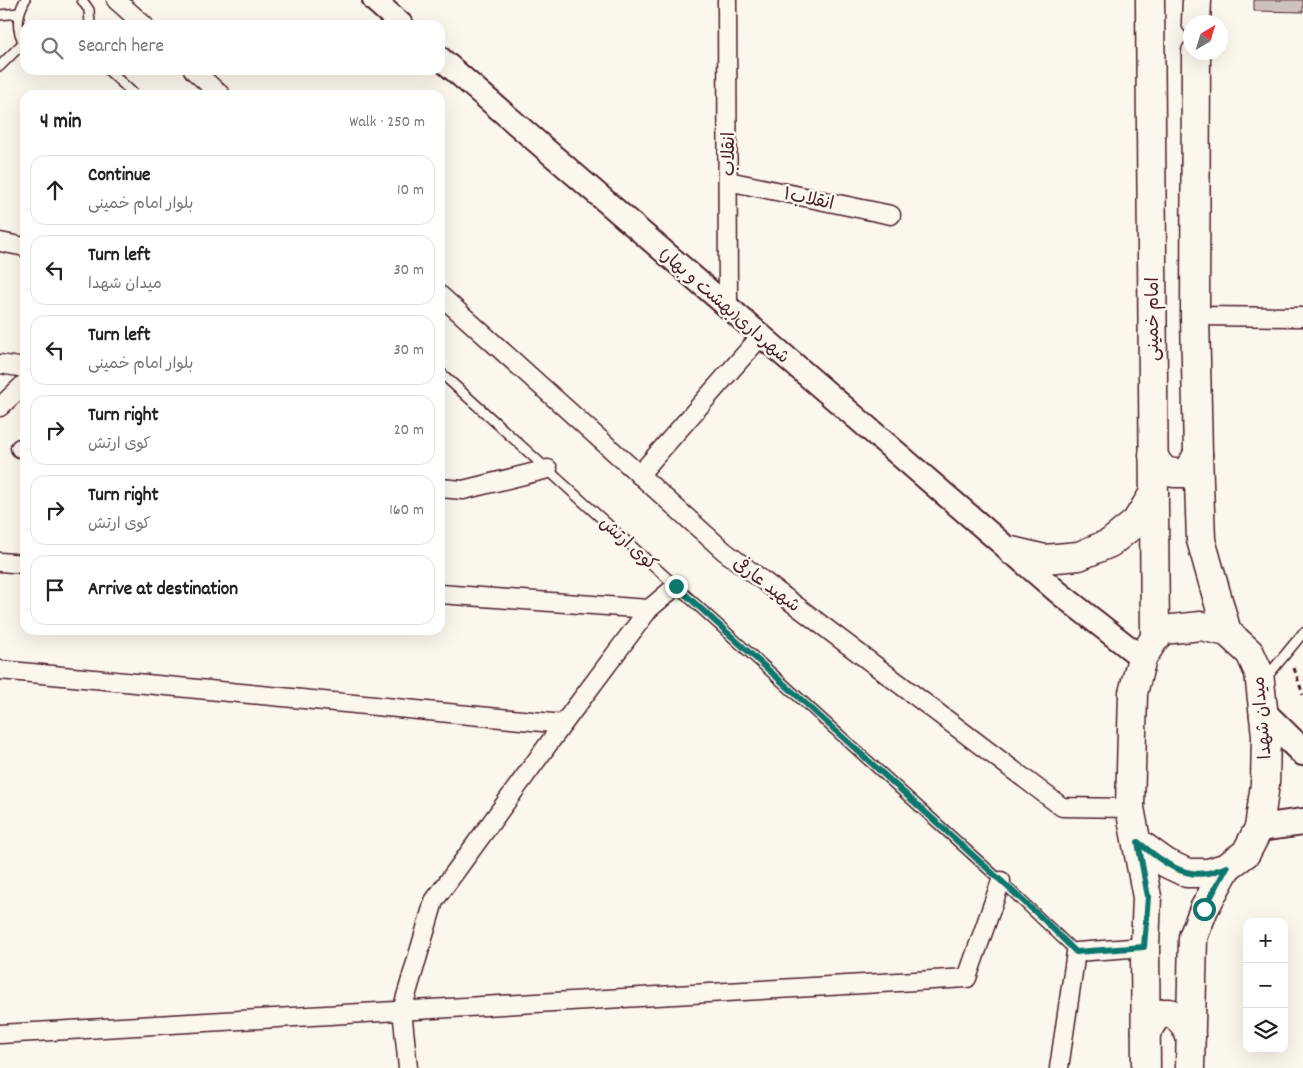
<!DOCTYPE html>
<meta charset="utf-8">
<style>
body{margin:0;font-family:Dekko,"Playpen Sans Arabic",sans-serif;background:#f6f6f6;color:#222}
.controls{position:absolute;right:15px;bottom:15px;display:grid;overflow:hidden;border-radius:10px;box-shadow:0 5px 20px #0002}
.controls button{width:45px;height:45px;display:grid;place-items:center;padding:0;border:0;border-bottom:1px solid #e0e0e0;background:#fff;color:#222;font:25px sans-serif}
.compass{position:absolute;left:1183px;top:15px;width:45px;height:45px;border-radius:50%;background:#fff;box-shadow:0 5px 20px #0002;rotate:38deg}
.stop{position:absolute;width:15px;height:15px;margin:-11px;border:4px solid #0f766e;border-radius:50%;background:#fff}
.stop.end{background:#0f766e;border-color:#fff;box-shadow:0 1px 5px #0008}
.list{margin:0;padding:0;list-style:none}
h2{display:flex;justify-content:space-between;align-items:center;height:65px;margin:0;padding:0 20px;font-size:21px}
h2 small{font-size:16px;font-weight:400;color:#767676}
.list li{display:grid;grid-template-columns:32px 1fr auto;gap:15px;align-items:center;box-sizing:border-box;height:70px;margin:0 10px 10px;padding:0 10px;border:1px solid #e0e0e0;border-radius:15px}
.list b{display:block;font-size:19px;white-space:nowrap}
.list p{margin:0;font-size:16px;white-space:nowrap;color:#767676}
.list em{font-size:16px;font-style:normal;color:#767676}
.icon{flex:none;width:28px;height:28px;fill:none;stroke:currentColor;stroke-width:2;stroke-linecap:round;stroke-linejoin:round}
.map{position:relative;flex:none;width:1303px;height:1068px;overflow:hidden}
.search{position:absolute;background:#fff;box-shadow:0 5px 20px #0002;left:20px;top:20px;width:425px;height:55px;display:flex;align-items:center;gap:12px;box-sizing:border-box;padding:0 18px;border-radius:15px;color:#767676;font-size:19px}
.panel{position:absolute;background:#fff;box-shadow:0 5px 20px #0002;left:20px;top:90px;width:425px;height:545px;border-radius:15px}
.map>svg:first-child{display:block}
.building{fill:#cfc2bc;stroke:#4a1f2b}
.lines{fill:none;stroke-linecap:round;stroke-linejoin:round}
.service-casing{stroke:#4a1f2b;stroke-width:12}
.minor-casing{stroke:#4a1f2b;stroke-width:21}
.tertiary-casing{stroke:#4a1f2b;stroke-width:26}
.secondary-casing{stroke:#4a1f2b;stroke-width:30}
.primary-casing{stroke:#4a1f2b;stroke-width:31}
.path{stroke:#4a1f2b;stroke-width:3;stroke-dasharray:5 4;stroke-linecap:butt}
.service{stroke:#fbf7ec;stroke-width:9}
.minor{stroke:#fbf7ec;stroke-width:18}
.tertiary{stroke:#fbf7ec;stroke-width:22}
.secondary{stroke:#fbf7ec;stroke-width:26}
.primary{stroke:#fbf7ec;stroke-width:28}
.route{stroke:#0f766e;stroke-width:6}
.labels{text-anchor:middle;stroke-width:5;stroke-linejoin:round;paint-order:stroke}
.street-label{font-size:18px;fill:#4a1f2b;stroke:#fbf7ec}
</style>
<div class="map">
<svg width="1303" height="1068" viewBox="0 0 1303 1068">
<rect width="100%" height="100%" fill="#fbf7ec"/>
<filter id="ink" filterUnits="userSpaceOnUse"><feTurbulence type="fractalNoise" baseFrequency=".02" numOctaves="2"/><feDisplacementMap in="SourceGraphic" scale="10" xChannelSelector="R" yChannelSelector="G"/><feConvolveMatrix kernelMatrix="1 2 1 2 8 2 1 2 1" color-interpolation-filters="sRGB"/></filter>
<g filter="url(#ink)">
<!-- building -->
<path class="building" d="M1254,0H1303V12L1254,11Z"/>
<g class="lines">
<!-- service casing -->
<g class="service-casing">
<g id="service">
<path d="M25,0C17,15 15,29 25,44"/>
<path d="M82,0L89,10L90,25"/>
<path d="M0,15L18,13"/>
<path d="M0,66L24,42"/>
<path d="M108,70L135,95"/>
<path d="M440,372L1001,881L1076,952"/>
<path d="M1265,679L1303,633"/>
</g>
</g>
<!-- minor casing -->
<g class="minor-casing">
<g id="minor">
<path d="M116,0L144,25"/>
<path d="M727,0L728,308"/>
<path d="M193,70L221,95"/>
<path d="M728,181L891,215"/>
<path d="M0,242L25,247"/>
<path d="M440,295L724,551L1062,807L1130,808"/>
<path d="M1195,316L1303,317"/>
<path d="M0,364L25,368"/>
<path d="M0,407L25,383"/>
<path d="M20,448H25"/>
<path d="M639,475L761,336"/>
<path d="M440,488L463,490L548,469"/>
<path d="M0,562L25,564"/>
<path d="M440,594L649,609"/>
<path d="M0,670L563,724"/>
<path d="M0,1034L967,978L1001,881"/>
<path d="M408,1068L402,1010L434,901L563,724L649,609L676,586"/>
<path d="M1059,1068L1076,952L1145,947"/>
</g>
</g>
<!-- tertiary casing -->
<g class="tertiary-casing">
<g id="tertiary">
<path d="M374,0L402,25"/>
<path d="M440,58L1059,593L1142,658"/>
</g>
</g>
<!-- secondary casing -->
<g class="secondary-casing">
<g id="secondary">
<path d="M1263,713L1303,752"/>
<path d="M1259,828L1303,822"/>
</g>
</g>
<!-- primary casing -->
<g class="primary-casing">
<g id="primary">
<path d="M1150,0L1155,638"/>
<path d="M1196,22L1197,0"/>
<path d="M1196,52L1195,316L1198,454L1201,540L1227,632"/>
<path d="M1153,455C1162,471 1165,474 1185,473L1193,463L1198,454"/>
<path d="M1012,551L1045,559L1079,556L1110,543L1136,522L1154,493"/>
<path d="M1137,842L1166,863L1187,873H1208L1227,867L1246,853L1259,828L1265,784L1266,735L1259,673L1250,653L1227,632L1201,626L1163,630L1155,638L1142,658L1133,693L1130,808L1147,897L1145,947L1146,1068"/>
<path d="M1146,1032C1150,1027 1153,1019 1158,1016C1174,1005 1185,1026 1191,1037"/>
<path d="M1190,1068L1193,937L1204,909L1227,867"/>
</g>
</g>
<!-- path -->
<path class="path" d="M1294,668L1303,695"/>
<!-- service -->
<use href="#service" class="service"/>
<!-- minor -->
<use href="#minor" class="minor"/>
<!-- tertiary -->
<use href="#tertiary" class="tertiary"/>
<!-- secondary -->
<use href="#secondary" class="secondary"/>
<!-- primary -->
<use href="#primary" class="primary"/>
</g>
</g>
<g class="lines" filter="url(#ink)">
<!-- route -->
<path class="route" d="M676,586L1042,918L1076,952L1144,947L1148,897L1138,842C1158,858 1180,878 1208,873C1214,872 1221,869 1227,867L1204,909"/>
</g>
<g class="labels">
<!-- street labels -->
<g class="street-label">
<text transform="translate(728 154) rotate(-90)" y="6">انقلاب</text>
<text transform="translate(809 198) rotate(12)" y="6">انقلاب۱</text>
<text transform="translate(725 305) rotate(41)" y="6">شهرداری(بهشت و بهار)</text>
<text transform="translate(1152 319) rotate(-90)" y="6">امام خمینی</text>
<text transform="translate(629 543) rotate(42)" y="6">کوی ارتش</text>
<text transform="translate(767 584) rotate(37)" y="6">شهید عارفی</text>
<text transform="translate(1261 718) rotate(-95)" y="6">میدان شهدا</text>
</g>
</g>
</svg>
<div class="controls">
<button>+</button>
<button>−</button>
<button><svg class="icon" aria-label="layers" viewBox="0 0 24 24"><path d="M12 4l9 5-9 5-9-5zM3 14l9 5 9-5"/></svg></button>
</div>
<svg class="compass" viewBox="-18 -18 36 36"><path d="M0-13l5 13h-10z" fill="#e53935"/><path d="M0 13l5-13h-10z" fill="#767676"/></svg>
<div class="stop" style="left:1204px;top:909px"></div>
<div class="stop end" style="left:676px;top:586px"></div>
<div class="search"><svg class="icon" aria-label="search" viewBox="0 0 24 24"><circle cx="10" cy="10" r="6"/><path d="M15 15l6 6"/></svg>Search here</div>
<section class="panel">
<h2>4 min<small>Walk · 250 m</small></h2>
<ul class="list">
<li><svg class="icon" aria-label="ahead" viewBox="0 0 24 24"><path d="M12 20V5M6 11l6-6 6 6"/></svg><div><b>Continue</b><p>بلوار امام خمینی</p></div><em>10 m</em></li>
<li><svg class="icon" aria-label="left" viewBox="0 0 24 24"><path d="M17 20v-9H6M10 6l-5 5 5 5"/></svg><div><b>Turn left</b><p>میدان شهدا</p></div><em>30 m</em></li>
<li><svg class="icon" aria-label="left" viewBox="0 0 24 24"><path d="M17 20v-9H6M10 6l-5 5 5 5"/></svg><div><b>Turn left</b><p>بلوار امام خمینی</p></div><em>30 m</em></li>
<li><svg class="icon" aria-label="right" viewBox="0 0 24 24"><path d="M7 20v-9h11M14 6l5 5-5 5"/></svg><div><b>Turn right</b><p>کوی ارتش</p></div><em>20 m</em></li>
<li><svg class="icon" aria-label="right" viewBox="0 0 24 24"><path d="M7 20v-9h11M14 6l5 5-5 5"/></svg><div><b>Turn right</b><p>کوی ارتش</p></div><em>160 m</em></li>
<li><svg class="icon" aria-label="arrive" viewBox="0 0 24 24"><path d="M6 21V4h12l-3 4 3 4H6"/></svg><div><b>Arrive at destination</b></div></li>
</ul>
</section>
</div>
